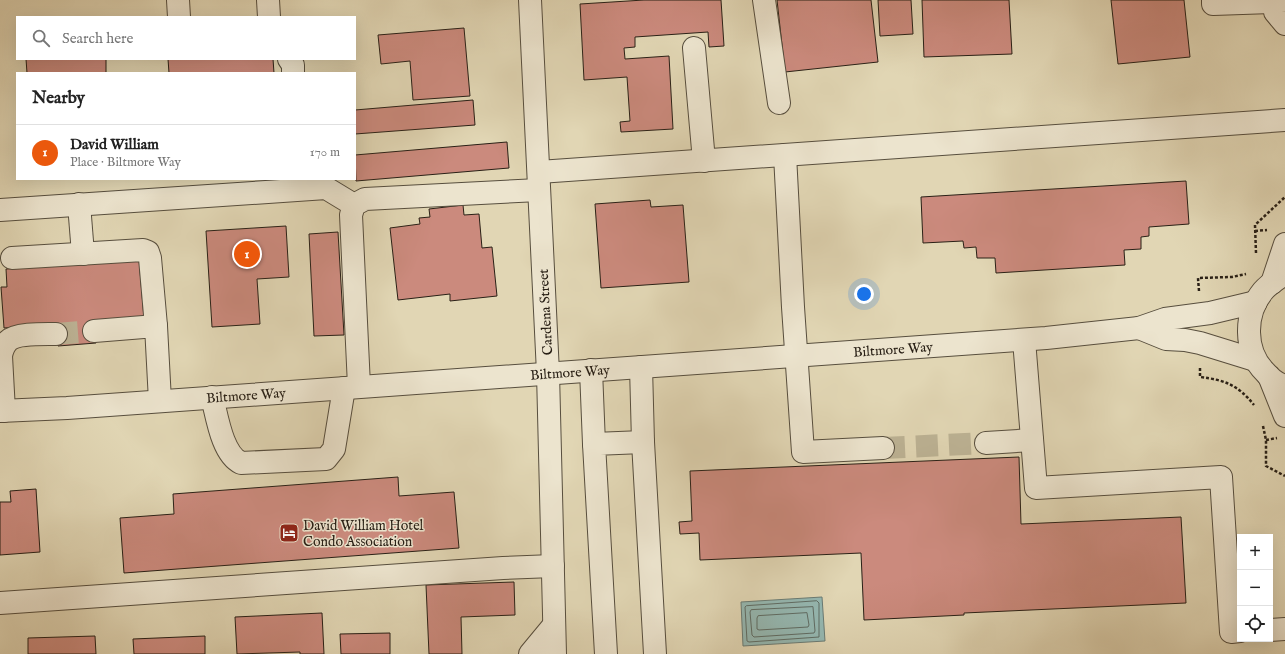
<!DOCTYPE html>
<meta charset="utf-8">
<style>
body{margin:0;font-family:"IM FELL English",serif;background:#f6f6f6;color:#222}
.controls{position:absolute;right:12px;bottom:12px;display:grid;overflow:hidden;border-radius:0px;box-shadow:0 4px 16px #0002}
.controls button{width:36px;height:36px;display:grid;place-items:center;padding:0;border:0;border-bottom:1px solid #e0e0e0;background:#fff;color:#222;font:20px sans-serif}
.you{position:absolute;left:864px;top:294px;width:14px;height:14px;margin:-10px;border:3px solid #fff;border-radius:50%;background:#1a73e8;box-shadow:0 0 0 6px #1a73e833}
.badge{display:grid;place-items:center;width:26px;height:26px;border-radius:50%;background:#ea580c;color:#fff;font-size:13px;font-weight:700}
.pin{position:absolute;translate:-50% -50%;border:2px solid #fff;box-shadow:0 1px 4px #0006}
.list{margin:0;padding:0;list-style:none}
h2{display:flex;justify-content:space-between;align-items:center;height:52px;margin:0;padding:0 16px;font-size:17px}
h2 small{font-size:13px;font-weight:400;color:#767676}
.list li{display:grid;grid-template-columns:26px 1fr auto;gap:12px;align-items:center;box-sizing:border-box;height:56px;padding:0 16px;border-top:1px solid #e0e0e0}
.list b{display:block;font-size:15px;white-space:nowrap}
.list p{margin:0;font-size:13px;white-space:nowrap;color:#767676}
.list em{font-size:13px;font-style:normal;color:#767676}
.icon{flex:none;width:22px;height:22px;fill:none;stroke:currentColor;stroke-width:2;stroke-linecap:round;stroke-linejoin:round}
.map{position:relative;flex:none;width:1285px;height:654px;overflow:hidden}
.search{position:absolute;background:#fff;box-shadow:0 4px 16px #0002;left:16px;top:16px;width:340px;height:44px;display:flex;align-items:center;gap:10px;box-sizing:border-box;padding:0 14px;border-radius:0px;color:#767676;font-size:15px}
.panel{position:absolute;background:#fff;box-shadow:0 4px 16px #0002;left:16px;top:72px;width:340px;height:108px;border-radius:0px}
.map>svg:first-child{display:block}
.water{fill:#95b8b2;stroke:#6a7b74}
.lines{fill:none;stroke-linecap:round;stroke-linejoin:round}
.shore{stroke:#5f6c64;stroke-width:1}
.building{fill:#cb8a7d;stroke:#292016}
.minor-tunnel{stroke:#bcb294;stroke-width:22;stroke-dasharray:22 11;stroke-linecap:butt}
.minor-casing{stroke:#574e3e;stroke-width:24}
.path{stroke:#292016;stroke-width:2.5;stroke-dasharray:3 2;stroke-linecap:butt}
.minor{stroke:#ece4ce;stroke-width:22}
.labels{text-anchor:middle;stroke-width:3;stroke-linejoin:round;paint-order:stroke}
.street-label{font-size:14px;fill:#292016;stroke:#ece4ce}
.poi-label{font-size:14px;fill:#292016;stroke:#ece4ce;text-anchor:start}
</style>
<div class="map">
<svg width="1285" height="654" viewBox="0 0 1285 654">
<rect width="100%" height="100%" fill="#e1d6b4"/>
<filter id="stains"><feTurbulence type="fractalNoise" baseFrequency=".005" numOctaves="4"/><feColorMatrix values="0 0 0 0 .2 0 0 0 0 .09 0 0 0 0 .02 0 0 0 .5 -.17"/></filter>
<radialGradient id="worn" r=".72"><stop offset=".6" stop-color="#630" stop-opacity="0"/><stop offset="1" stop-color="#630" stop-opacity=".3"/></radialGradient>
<!-- water -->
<path class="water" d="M822,597L825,641L743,646L741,602Z"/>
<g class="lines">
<!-- shore -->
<g class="shore">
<path d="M817,601L819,603V637L749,642L747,641L745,607L746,606Z"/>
<path d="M813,607L815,631L814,633L754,637L752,635L750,612L751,610Z"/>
<path d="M807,613L809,625L808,627L759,630L757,629V618L758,616Z"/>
</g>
</g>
<!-- building -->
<g class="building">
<path d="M644,0H721L724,46L709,47L708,32L635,37V47L624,48L625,59L669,56L673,129L621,132L620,122L630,121L627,77L584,80L580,4Z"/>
<path d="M777,0H871L878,62L785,72Z"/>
<path d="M878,0H911L913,34L880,36Z"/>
<path d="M922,0H1009L1012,54L924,57Z"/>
<path d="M1111,0H1184L1190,57L1118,64Z"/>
<path d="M464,28L470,96L413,100L410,61L381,64L378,35Z"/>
<path d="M26,59H106V73H27Z"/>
<path d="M168,59H273L274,73H169Z"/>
<path d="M473,100L475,125L355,134V110Z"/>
<path d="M507,142L509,168L356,181L355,155Z"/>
<path d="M1186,181L1189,224L1149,227V236L1141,237V249L1124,250L1125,265L996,273L995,258H977L976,247L964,248L963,241L923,243L921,197Z"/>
<path d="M650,200L651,207L683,205L689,282L601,288L595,204Z"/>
<path d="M463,205L464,215L479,214L482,248L492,247L497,296L450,301V294L398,300L390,228L420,224L419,218L430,217L429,209Z"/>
<path d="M286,226L289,277L257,279L260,324L212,327L206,231Z"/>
<path d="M338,232L344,335L314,336L309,234Z"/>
<path d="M139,259L144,318L94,322L96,343L58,346L56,328L54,324L4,328L1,287H7L6,269Z"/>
<path d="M1019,457L1021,524L1181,517L1186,603L964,613V615L864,620L861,553L700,560L699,533L680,534L679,522L692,521L690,471Z"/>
<path d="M398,477L399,496L454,492L459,548L124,573L120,518L174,514L173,494Z"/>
<path d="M36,489L40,552L0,555V502H11L10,491Z"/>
<path d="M514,582L515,615L461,617L462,654H429L426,585Z"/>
<path d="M322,613L324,654H300V652L237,654L235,617Z"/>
<path d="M390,633V654H341L340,634Z"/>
<path d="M95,636L96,654H28V638Z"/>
<path d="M205,636V654H134L133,639Z"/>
</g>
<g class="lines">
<!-- minor-tunnel -->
<g class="minor-tunnel">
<path d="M56,334L94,331"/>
<path d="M883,448L986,443"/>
</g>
<!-- minor casing -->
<g class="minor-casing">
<g id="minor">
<path d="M178,0L179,17"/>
<path d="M268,0L269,17"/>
<path d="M530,0L548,373L555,654"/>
<path d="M764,0L779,103"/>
<path d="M1213,0V4L1274,2"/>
<path d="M1274,0L1275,12L1285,24"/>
<path d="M694,48L704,161"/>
<path d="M289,59L293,65V73"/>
<path d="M785,155L793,307L803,452L883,448"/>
<path d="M539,172L1285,120"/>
<path d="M79,204L83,254"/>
<path d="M0,210L326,188L354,205"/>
<path d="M12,258L143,250L148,252L150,258L156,326"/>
<path d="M1285,274C1277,279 1269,284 1263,291C1244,314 1244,351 1265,372C1270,378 1278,384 1285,386"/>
<path d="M1272,283L1285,244"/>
<path d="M1139,328L1166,339L1185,340L1200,343L1255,360"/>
<path d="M94,331L156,326L160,401"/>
<path d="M1024,340L1036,488L1221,477L1231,632L1240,631"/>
<path d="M591,370L594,444"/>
<path d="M1269,376L1285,416"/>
<path d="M359,386L351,215L354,205L365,199L539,190"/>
<path d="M212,397C217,416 222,454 241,463L326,459L334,449L344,388"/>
<path d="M0,411L67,408L1046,338L1139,328L1165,319L1210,313L1256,302"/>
<path d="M4,411L1,356C2,350 4,345 8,341C16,333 44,334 56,334"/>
<path d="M643,442L655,654"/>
<path d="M986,443L1032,440"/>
<path d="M0,603L503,568L553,566"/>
<path d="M1270,630L1285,629"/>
<path d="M530,654L554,625"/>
<path d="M606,654L594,444L643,442L641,367"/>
</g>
</g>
<!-- path -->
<g class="path">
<path d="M1255,231L1267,230"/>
<path d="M1256,253L1255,225L1285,197"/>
<path d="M1199,291L1198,278L1232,277L1246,274"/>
<path d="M1200,368V377C1225,380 1238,385 1254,405"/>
<path d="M1263,426L1266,440V466L1285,476"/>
<path d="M1266,440L1277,438"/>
</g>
<!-- minor -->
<use href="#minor" class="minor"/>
</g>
<!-- icons -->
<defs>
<g id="hotel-square" transform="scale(1)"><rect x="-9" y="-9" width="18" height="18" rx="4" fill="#8f2418" stroke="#ece4ce"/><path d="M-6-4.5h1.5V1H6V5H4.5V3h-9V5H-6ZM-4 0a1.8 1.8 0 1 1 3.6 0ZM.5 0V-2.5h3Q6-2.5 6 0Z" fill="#fff"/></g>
</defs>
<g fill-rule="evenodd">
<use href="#hotel-square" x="289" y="533"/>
</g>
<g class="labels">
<!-- street labels -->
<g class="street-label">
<text transform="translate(545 312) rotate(-93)" y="5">Cardena Street</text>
<text transform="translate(893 349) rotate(-4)" y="5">Biltmore Way</text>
<text transform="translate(570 372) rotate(-4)" y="5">Biltmore Way</text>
<text transform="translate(246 395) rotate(-4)" y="5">Biltmore Way</text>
</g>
<!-- poi labels -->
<g class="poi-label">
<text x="303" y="530">David William Hotel<tspan x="303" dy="16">Condo Association</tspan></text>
</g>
</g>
<rect width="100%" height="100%" filter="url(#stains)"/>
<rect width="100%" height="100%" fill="url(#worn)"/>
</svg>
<div class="controls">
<button>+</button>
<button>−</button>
<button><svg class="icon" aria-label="locate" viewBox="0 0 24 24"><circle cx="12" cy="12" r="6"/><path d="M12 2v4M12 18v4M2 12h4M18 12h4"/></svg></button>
</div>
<div class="you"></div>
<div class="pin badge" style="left:247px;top:254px">1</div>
<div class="search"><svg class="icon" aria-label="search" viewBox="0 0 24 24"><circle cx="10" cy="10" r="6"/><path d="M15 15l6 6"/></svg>Search here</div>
<section class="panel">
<h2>Nearby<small></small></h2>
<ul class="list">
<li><span class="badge">1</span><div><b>David William</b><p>Place · Biltmore Way</p></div><em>170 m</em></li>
</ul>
</section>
</div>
